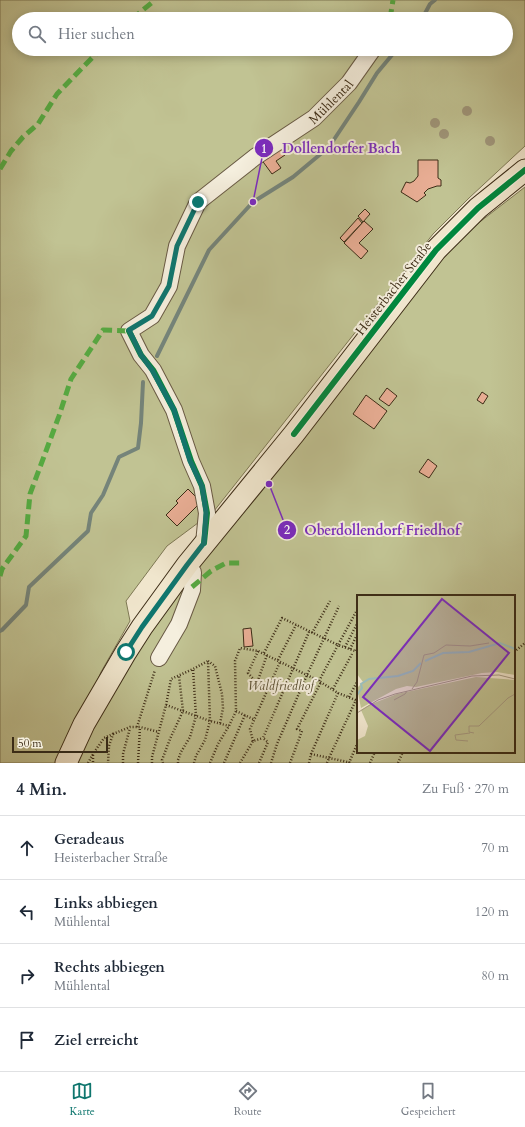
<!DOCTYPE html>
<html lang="de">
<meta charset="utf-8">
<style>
body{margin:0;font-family:Cardo,serif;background:#f2f2f3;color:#1f2937}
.scale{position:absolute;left:12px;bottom:10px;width:96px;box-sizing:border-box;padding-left:4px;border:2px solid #3c2c16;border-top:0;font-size:11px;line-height:14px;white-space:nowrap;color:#3c2c16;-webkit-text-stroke:3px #f5efde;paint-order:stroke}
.stop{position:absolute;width:12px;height:12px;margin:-9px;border:3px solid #0f766e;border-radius:50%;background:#fff}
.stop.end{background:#0f766e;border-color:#fff;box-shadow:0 1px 4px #0008}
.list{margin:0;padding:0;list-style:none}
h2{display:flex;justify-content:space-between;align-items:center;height:52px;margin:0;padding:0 16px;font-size:17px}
h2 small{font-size:13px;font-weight:400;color:#747a83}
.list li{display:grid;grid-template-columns:26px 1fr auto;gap:12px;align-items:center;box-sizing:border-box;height:64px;padding:0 16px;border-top:1px solid #e0e1e3}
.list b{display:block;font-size:15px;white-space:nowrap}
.list p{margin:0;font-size:13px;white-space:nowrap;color:#747a83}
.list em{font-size:13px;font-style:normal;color:#747a83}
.icon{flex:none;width:22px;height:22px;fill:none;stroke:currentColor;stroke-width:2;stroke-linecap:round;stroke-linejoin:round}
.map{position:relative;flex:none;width:525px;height:763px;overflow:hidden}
.search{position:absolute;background:#fff;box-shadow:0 2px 10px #0003;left:12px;right:12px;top:12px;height:44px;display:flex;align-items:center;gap:10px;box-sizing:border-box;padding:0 14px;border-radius:22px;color:#747a83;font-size:15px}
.sheet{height:308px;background:#fff}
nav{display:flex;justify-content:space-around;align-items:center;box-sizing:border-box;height:56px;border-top:1px solid #e0e1e3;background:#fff;font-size:11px;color:#747a83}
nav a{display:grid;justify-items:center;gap:2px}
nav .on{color:#0f766e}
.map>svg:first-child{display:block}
.green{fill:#c1c393;stroke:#7e7854;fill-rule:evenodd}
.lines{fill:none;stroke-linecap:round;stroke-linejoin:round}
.stream{stroke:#75847a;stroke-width:4}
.building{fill:#e9ae95;stroke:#3c2c16}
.minor-casing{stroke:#695a44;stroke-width:18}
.major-casing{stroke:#3c2c16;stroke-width:23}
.path{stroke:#3c2c16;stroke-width:2.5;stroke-dasharray:1 2;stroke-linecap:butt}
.minor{stroke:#f5efde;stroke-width:16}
.major{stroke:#f0e6cd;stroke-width:21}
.quiet{stroke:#55ab42;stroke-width:5;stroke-dasharray:10 5;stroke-linecap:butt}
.cycleway-casing{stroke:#f5efde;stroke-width:8}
.cycleway{stroke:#00873e;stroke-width:6}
.tree{fill:#9f9579}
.route{stroke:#0f766e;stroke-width:5}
.labels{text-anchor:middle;stroke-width:4;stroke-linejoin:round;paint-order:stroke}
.street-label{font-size:13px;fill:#3c2c16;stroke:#f5efde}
.park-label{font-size:13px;font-style:italic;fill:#5d5235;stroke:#f5efde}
.inset-river{fill:none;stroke:#9bbebd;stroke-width:2}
.inset-road{fill:none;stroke:#a89c84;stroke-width:1}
.view{fill:#7b2cbf;fill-opacity:0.15;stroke:#7b2cbf;stroke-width:2}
.inset-edge{fill:none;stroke:#3c2c16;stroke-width:2}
.leader{fill:none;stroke:#7b2cbf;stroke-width:1.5}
.callout-dot{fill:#7b2cbf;stroke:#f5efde;stroke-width:1.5}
.mark-label{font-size:12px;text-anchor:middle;font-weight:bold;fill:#fff}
.callout-label{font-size:14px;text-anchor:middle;font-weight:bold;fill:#7b2cbf;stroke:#f5efde;stroke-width:4;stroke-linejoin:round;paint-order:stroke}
</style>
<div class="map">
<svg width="525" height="763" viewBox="0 0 525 763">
<rect width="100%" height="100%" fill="#f0e6cd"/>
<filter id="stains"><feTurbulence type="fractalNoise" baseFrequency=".005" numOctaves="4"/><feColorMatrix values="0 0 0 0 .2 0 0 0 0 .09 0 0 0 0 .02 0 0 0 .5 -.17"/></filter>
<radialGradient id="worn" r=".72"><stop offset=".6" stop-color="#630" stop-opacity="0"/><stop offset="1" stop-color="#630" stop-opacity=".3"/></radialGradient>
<!-- green -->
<g class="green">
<path d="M0,0H525V146L469,198L433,234L214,511L167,546L126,601L130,621L101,672L62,763H0ZM19,19H506V49H19Z"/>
<path d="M525,187V763H70L152,619L459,238ZM358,596H514V752H358Z"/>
</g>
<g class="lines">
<!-- stream -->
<g class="stream">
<path d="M422,19L430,4L435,0"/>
<path d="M157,356L209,250L253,202L293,177L329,147L359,102L377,73L397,49"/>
<path d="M0,631L2,630L26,605L29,587L88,531L91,513L103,495L119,457L138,448L141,423L143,382"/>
</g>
</g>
<!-- building -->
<g class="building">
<path d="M279,146L285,155L276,161L281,168L272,174L261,159Z"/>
<path d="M418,160H438V178L441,180V186H437L428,189L424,193L426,195L417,202L401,192L406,182L410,183L414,181L418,176Z"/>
<path d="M365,209L370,214L363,222L358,216Z"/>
<path d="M358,218L362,223L344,242L340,238Z"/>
<path d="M364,221L373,229L359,243L368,251L361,259L344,243Z"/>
<path d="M387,388L397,396L389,406L379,399Z"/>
<path d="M482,392L488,396L483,404L477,400Z"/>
<path d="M366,395L387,411L374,429L353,414Z"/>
<path d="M428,459L437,466L429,478L419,472Z"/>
<path d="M188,489L201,502L177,526L166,515L178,503L176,501Z"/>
<path d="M251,628L253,646L244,647L243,629Z"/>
</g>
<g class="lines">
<!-- minor casing -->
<g class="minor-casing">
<g id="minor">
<path id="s1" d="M204,543L207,513L202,486L191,461L174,410L153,370L141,355L129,331L152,316L169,286L177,246L198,202L255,157L314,118L349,83L373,49"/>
<path d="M159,658L179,624L192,590L193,572L187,565"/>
</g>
</g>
<!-- major casing -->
<g class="major-casing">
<path id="major" d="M66,763L84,724L126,652L142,627L187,565L294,434L436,250L478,208L525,170"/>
</g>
<!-- path -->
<g class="path">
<path d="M356,612L338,645L358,652"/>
<path d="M312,633L330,601"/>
<path d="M345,647L358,622"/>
<path d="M350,649L358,633"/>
<path d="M258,651L248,673L257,683L267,655"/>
<path d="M356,651L358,647"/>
<path d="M514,652L525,643"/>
<path d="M264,653L282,618L338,645L319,681"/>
<path d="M278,660L296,625"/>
<path d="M208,661L215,666L222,694L223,708L220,724"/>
<path d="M333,689L352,654"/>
<path d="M349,697L358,680"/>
<path d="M166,705L210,721L229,726"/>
<path d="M236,711L255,720"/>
<path d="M137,727L155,670"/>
<path d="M113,734L130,727H140L159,732"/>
<path d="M253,741L250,729L280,662"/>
<path d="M311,754L352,763"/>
<path d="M93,755V763"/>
<path d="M88,763L93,754L104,738L113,734L109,746L108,763"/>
<path d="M123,763V754L130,728"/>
<path d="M138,763L140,727"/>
<path d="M152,763V757L166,705L171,679L193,669L208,661"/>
<path d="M163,763L162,760L170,739L183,711L179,676"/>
<path d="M178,763V760L181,752L190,737L196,716L193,669"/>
<path d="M194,763L196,756L205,740L210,721L208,661"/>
<path d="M210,763L218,744L229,726L236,711L235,661L240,648L258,651L319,681L338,693L358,701"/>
<path d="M224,763L245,715"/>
<path d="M240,763L253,741L263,738"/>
<path d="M259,763L268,742L263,738L309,632"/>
<path d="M271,763L277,744L307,675L339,606"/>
<path d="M290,763L302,731L297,729L321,682"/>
<path d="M309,763L311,754L338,693"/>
<path d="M327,763L329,758L356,700"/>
<path d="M349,763L358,742"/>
<path d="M370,763L375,752"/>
<path d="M398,763L403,752"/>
</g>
<!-- minor -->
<use href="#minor" class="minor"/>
<!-- major -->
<use href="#major" class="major"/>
<!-- quiet -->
<g class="quiet">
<path d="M132,19L155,0"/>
<path d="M390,19L393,0"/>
<path d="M0,169L11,151L23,137L38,124L57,94L82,68L101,49"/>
<path d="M0,576L2,569L26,536L30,494L59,416L71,379L103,330L129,331"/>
<path d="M192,587L211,571L226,563H241"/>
</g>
<!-- cycleway casing -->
<g class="cycleway-casing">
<g id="cycleway">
<path d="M129,331L141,355L153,370L174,410L191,461L202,486L207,513L204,543"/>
<path d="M294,434L436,250L478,208L525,170"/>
</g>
</g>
<!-- cycleway -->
<use href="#cycleway" class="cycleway"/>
</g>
<!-- trees -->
<g class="tree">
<circle cx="467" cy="111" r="5"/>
<circle cx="435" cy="123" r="5"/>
<circle cx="444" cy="134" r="5"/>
<circle cx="490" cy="141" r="5"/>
</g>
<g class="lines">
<!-- route -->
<path class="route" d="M126,652L142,627L187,565L204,543L206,512L202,486L190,461L174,410L152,370L141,355L129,330L152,316L169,286L177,246L198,202"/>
</g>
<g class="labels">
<!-- street labels -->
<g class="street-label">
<text dy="5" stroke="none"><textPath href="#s1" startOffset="548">Mühlental</textPath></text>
<text transform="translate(393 288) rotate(-52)" y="5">Heisterbacher Straße</text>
</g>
<!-- park labels -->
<g class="park-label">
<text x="281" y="690">Waldfriedhof</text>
</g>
</g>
<!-- overview -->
<g transform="translate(357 595)">
<rect width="158" height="158" fill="#f0e6cd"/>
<path d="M0,0H158V80L140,77L125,78L59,92L50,91L39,94L4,113L0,93L6,87L0,79ZM119,82L158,85V158H0V145L8,141L11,131L4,115L12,110L40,99Z" fill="#c1c393"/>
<path class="inset-river" d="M68,66L86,58L112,57L143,48L158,54M0,100L5,93L4,89L12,84L41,81L56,76L64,68"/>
<path class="inset-road" d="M55,94L60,87L67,60L77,58L89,50L113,51L132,48M37,105L48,99L50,96M0,118L21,105L38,99L115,81L142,80L158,84M117,138L112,137V131H122L151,103L158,99M111,146L99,145L98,140L113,138"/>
<path class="view" d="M85,4L152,58L73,156L6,102Z"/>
<rect width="158" height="158" class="inset-edge"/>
</g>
<!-- callouts -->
<path class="leader" d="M253 202L264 148M269 484L287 530"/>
<g class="callout-dot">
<circle cx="253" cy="202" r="4"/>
<circle cx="269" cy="484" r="4"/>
<circle cx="264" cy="148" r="10"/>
<circle cx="287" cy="530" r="10"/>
</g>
<g class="mark-label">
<text x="264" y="153">1</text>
<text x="287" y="534">2</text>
</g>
<g class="callout-label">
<text x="341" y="153">Dollendorfer Bach</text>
<text x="382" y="535">Oberdollendorf Friedhof</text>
</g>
<rect width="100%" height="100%" filter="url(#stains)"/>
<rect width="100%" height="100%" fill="url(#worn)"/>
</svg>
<div class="scale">50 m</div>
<div class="stop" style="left:126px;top:652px"></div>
<div class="stop end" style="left:198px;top:202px"></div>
<div class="search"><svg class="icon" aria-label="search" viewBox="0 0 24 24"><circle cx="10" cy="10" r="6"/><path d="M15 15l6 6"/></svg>Hier suchen</div>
</div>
<section class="sheet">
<h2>4 Min.<small>Zu Fuß · 270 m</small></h2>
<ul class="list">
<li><svg class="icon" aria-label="ahead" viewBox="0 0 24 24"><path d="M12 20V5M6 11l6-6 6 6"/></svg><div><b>Geradeaus</b><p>Heisterbacher Straße</p></div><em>70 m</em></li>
<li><svg class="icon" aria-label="left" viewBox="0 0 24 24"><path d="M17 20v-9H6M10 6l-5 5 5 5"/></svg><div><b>Links abbiegen</b><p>Mühlental</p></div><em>120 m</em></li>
<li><svg class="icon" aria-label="right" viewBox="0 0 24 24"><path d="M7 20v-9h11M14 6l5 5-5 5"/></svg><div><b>Rechts abbiegen</b><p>Mühlental</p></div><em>80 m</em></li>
<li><svg class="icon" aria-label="arrive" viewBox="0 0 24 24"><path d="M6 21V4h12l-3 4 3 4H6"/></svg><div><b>Ziel erreicht</b></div></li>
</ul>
</section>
<nav>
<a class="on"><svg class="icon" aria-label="map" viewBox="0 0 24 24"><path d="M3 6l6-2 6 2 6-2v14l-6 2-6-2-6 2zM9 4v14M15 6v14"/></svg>Karte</a>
<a><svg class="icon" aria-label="directions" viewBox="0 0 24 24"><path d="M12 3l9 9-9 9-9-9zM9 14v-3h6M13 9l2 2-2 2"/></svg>Route</a>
<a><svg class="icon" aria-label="saved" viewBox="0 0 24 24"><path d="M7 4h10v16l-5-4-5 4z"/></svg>Gespeichert</a>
</nav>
